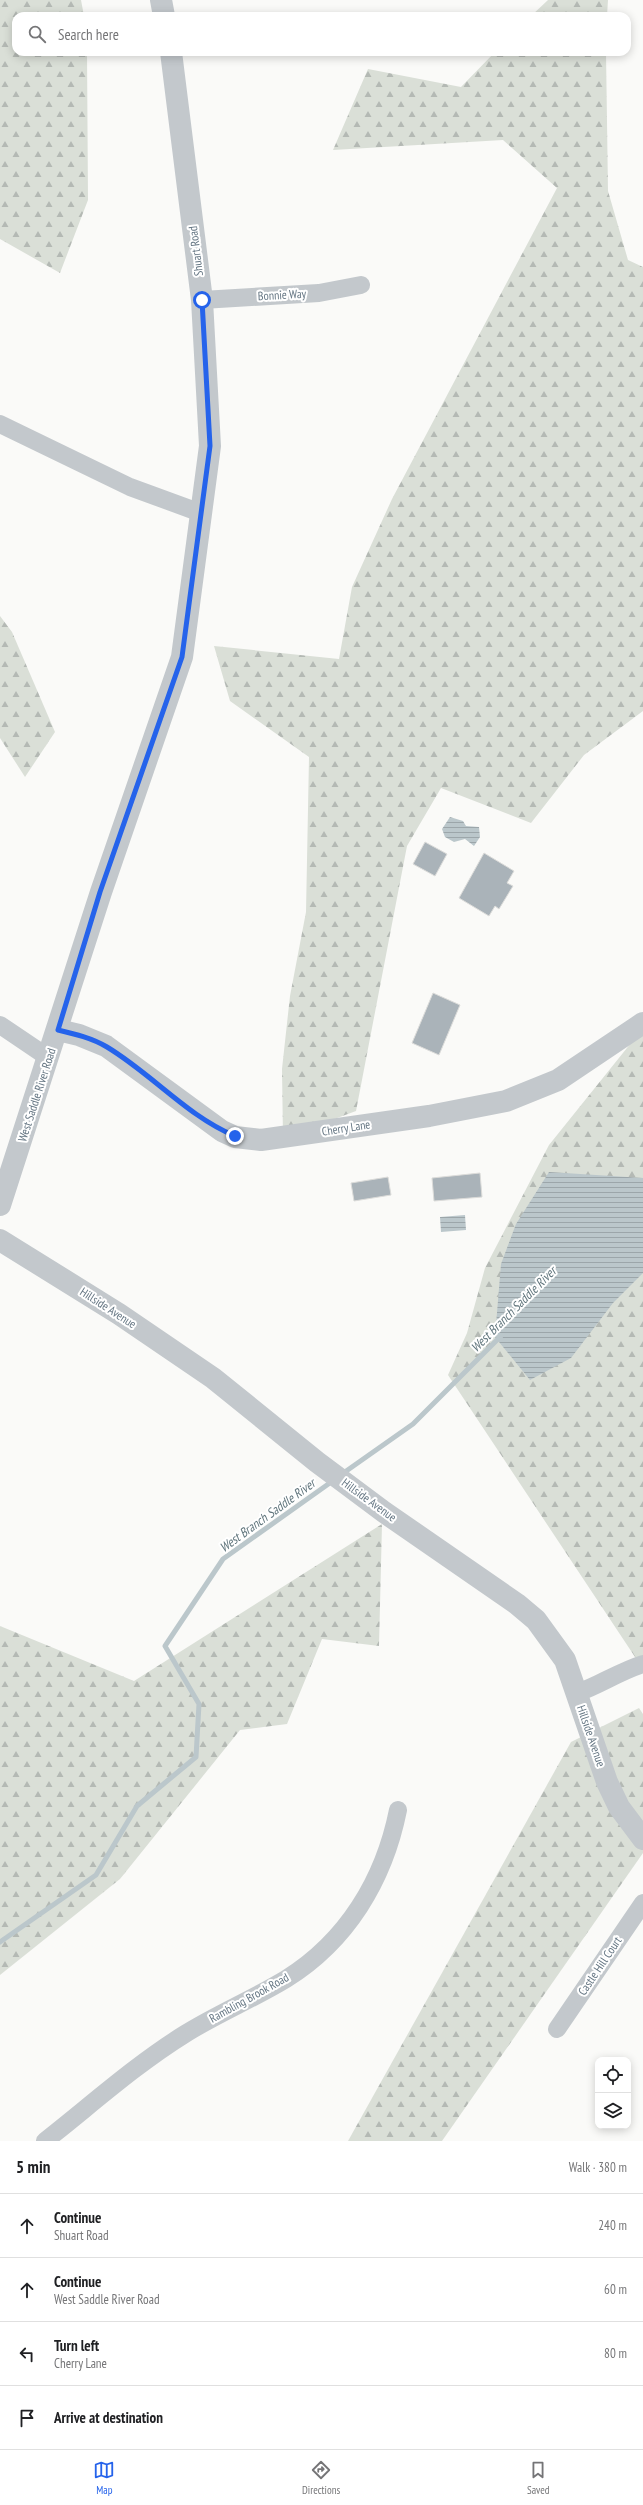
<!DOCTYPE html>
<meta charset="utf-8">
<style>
body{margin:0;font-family:"PT Sans Narrow",sans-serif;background:#f6f6f6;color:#202124}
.controls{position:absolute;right:12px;bottom:12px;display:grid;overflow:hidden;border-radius:8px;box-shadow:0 2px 10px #0003}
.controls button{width:36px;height:36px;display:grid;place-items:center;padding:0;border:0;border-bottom:1px solid #e0e0e0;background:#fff;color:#202124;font:20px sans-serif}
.stop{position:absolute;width:12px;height:12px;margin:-9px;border:3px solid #2563eb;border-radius:50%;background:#fff}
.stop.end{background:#2563eb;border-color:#fff;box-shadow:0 1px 4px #0008}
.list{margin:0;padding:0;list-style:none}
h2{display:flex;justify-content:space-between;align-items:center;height:52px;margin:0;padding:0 16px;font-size:17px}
h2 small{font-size:13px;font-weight:400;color:#757577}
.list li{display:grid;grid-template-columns:26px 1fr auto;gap:12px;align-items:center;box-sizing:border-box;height:64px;padding:0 16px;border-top:1px solid #e0e0e0}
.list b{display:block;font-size:15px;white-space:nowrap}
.list p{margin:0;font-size:13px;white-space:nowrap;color:#757577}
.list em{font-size:13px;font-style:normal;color:#757577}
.icon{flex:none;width:22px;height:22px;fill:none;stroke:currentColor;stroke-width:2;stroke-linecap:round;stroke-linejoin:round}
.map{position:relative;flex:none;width:643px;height:2141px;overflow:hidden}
.search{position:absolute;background:#fff;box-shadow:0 2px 10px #0003;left:12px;right:12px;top:12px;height:44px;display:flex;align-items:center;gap:10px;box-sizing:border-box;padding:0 14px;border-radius:12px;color:#757577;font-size:15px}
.sheet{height:308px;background:#fff}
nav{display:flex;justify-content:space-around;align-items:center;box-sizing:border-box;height:56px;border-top:1px solid #e0e0e0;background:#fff;font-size:11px;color:#757577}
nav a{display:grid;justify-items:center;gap:2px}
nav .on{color:#2563eb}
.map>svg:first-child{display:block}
.forest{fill:url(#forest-firs)}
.water{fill:url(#water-rules)}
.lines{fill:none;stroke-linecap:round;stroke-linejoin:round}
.stream{stroke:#bbc7cb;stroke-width:5}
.building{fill:#aab3b9;stroke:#dcdcda}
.minor{stroke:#c3c8cc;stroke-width:18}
.tertiary{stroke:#c3c8cc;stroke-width:22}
.route{stroke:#2563eb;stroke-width:5}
.labels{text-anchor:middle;stroke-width:4;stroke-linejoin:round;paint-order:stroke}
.street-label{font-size:12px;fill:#657683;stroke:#fff}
.water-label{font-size:13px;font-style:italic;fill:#60757c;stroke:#fff}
</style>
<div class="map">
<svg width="643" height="2141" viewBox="0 0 643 2141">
<defs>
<pattern id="forest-firs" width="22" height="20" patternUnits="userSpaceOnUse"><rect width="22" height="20" fill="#dadfd7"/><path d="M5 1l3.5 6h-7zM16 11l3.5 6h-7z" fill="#b4b9b4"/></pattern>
<pattern id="water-rules" width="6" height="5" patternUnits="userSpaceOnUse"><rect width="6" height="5" fill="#bbc7cb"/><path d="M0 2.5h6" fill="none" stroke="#9ca6aa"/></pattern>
</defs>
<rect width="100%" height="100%" fill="#fafaf8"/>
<!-- forest -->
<g class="forest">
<path d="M0,0H81L84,16H16V52H87L88,200L60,273L0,239Z"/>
<path d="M548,0H608L607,16H531Z"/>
<path d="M495,52H606L608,191L628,260L643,267V711L584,755L531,823L441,788L407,846L356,1111L283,1138L282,1069L290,996L306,912L309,757L230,701L214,646L339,659L352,587L392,499L557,188L503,140L333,150L368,69L461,87Z"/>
<path d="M0,616L12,632L55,732L25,777L0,738Z"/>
<path d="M643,1028V1669L448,1375L467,1333L485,1268L549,1145Z"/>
<path d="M382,1524L379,1646L322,1639L287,1724L240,1730L120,1879L0,1975V1626L134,1681Z"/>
<path d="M639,1708L643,1714V1853L442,2141H348L571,1742Z"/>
</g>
<!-- water -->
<g class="water">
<path d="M450,817L463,821L466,826L479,827L480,837L474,846L465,839L454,842L445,837L442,829Z"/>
<path d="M549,1172L643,1178V1273L613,1303L571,1358L530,1380L495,1337L501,1264L516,1224Z"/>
<path d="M465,1215L466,1230L441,1232L440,1217Z"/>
</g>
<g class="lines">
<!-- stream -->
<g class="stream">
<path d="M342,1474L413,1424L501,1336"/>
<path d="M0,1942L96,1875L137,1806L196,1757L199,1704L165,1646L223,1559L334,1480"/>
</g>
</g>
<!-- building -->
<g class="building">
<path d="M425,842L447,854L435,876L413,864Z"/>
<path d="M484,853L514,871L507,883L513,886L499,909L495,906L489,916L459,898Z"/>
<path d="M433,993L460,1005L439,1055L412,1043Z"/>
<path d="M480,1173L482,1197L434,1201L432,1178Z"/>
<path d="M388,1177L391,1195L354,1201L351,1183Z"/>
</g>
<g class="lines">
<!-- minor -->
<g class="minor">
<path d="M202,300L319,293L361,285"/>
<path d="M0,424L130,487L201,513"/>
<path d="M0,1025L49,1058"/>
<path d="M577,1693C600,1685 620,1671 643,1664"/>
<path d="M557,2029L643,1903"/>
<path d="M45,2141C91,2105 135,2065 185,2034C217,2014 253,1999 286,1979C347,1941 384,1880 398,1810"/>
</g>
<!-- tertiary -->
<g class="tertiary">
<path d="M161,0L164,16"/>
<path d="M58,1030L79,1035L106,1046L222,1131L235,1137L261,1140L429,1116L506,1101L558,1080L643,1023"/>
<path d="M0,1205L101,892L182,657L210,446L202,300L171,52"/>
<path d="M0,1240L119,1314L213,1378L317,1462L384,1512L517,1604L536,1620L565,1660L607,1782L619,1807L643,1839"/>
</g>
</g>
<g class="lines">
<!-- route -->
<path class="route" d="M202,300L210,446L182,657L100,892L58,1030C75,1034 92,1038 107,1047C152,1074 187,1116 235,1136"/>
</g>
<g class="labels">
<!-- street labels -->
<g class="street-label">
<text transform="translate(196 251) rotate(-97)" y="4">Shuart Road</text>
<text transform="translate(282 295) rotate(-3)" y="4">Bonnie Way</text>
<text transform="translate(37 1095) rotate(-72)" y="4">West Saddle River Road</text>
<text transform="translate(346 1128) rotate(-9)" y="4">Cherry Lane</text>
<text transform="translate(108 1308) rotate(33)" y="4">Hillside Avenue</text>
<text transform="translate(369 1500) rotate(36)" y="4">Hillside Avenue</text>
<text transform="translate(591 1736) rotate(71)" y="4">Hillside Avenue</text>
<text transform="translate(600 1966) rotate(-56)" y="4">Castle Hill Court</text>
<text transform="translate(249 1998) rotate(-29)" y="4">Rambling Brook Road</text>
</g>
<!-- water labels -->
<g class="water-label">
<text transform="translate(513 1309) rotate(-45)" y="5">West Branch Saddle River</text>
<text transform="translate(267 1515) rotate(-36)" y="5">West Branch Saddle River</text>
</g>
</g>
</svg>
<div class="controls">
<button><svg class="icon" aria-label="locate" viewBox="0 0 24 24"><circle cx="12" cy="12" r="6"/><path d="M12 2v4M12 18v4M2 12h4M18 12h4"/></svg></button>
<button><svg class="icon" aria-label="layers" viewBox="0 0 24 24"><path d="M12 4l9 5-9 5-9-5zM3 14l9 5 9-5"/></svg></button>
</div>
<div class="stop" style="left:202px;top:300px"></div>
<div class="stop end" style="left:235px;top:1136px"></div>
<div class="search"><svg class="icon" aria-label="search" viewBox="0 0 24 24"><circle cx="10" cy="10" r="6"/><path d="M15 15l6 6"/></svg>Search here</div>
</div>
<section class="sheet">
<h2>5 min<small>Walk · 380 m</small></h2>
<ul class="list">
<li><svg class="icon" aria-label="ahead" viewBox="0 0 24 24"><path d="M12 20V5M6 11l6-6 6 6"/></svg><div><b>Continue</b><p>Shuart Road</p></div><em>240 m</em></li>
<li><svg class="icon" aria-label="ahead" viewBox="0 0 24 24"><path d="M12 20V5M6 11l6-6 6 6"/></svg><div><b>Continue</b><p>West Saddle River Road</p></div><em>60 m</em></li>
<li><svg class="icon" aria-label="left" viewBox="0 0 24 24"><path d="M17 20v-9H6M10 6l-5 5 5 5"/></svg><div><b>Turn left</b><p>Cherry Lane</p></div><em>80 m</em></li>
<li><svg class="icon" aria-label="arrive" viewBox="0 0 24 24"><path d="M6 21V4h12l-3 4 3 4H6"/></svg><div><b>Arrive at destination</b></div></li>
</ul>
</section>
<nav>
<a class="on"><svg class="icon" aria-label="map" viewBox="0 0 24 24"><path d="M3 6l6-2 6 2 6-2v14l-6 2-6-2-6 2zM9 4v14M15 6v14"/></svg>Map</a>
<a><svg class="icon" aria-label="directions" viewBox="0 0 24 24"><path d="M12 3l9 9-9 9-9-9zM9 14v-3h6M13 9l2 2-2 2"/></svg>Directions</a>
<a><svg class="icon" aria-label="saved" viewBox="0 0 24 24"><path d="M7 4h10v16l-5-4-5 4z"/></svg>Saved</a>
</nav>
